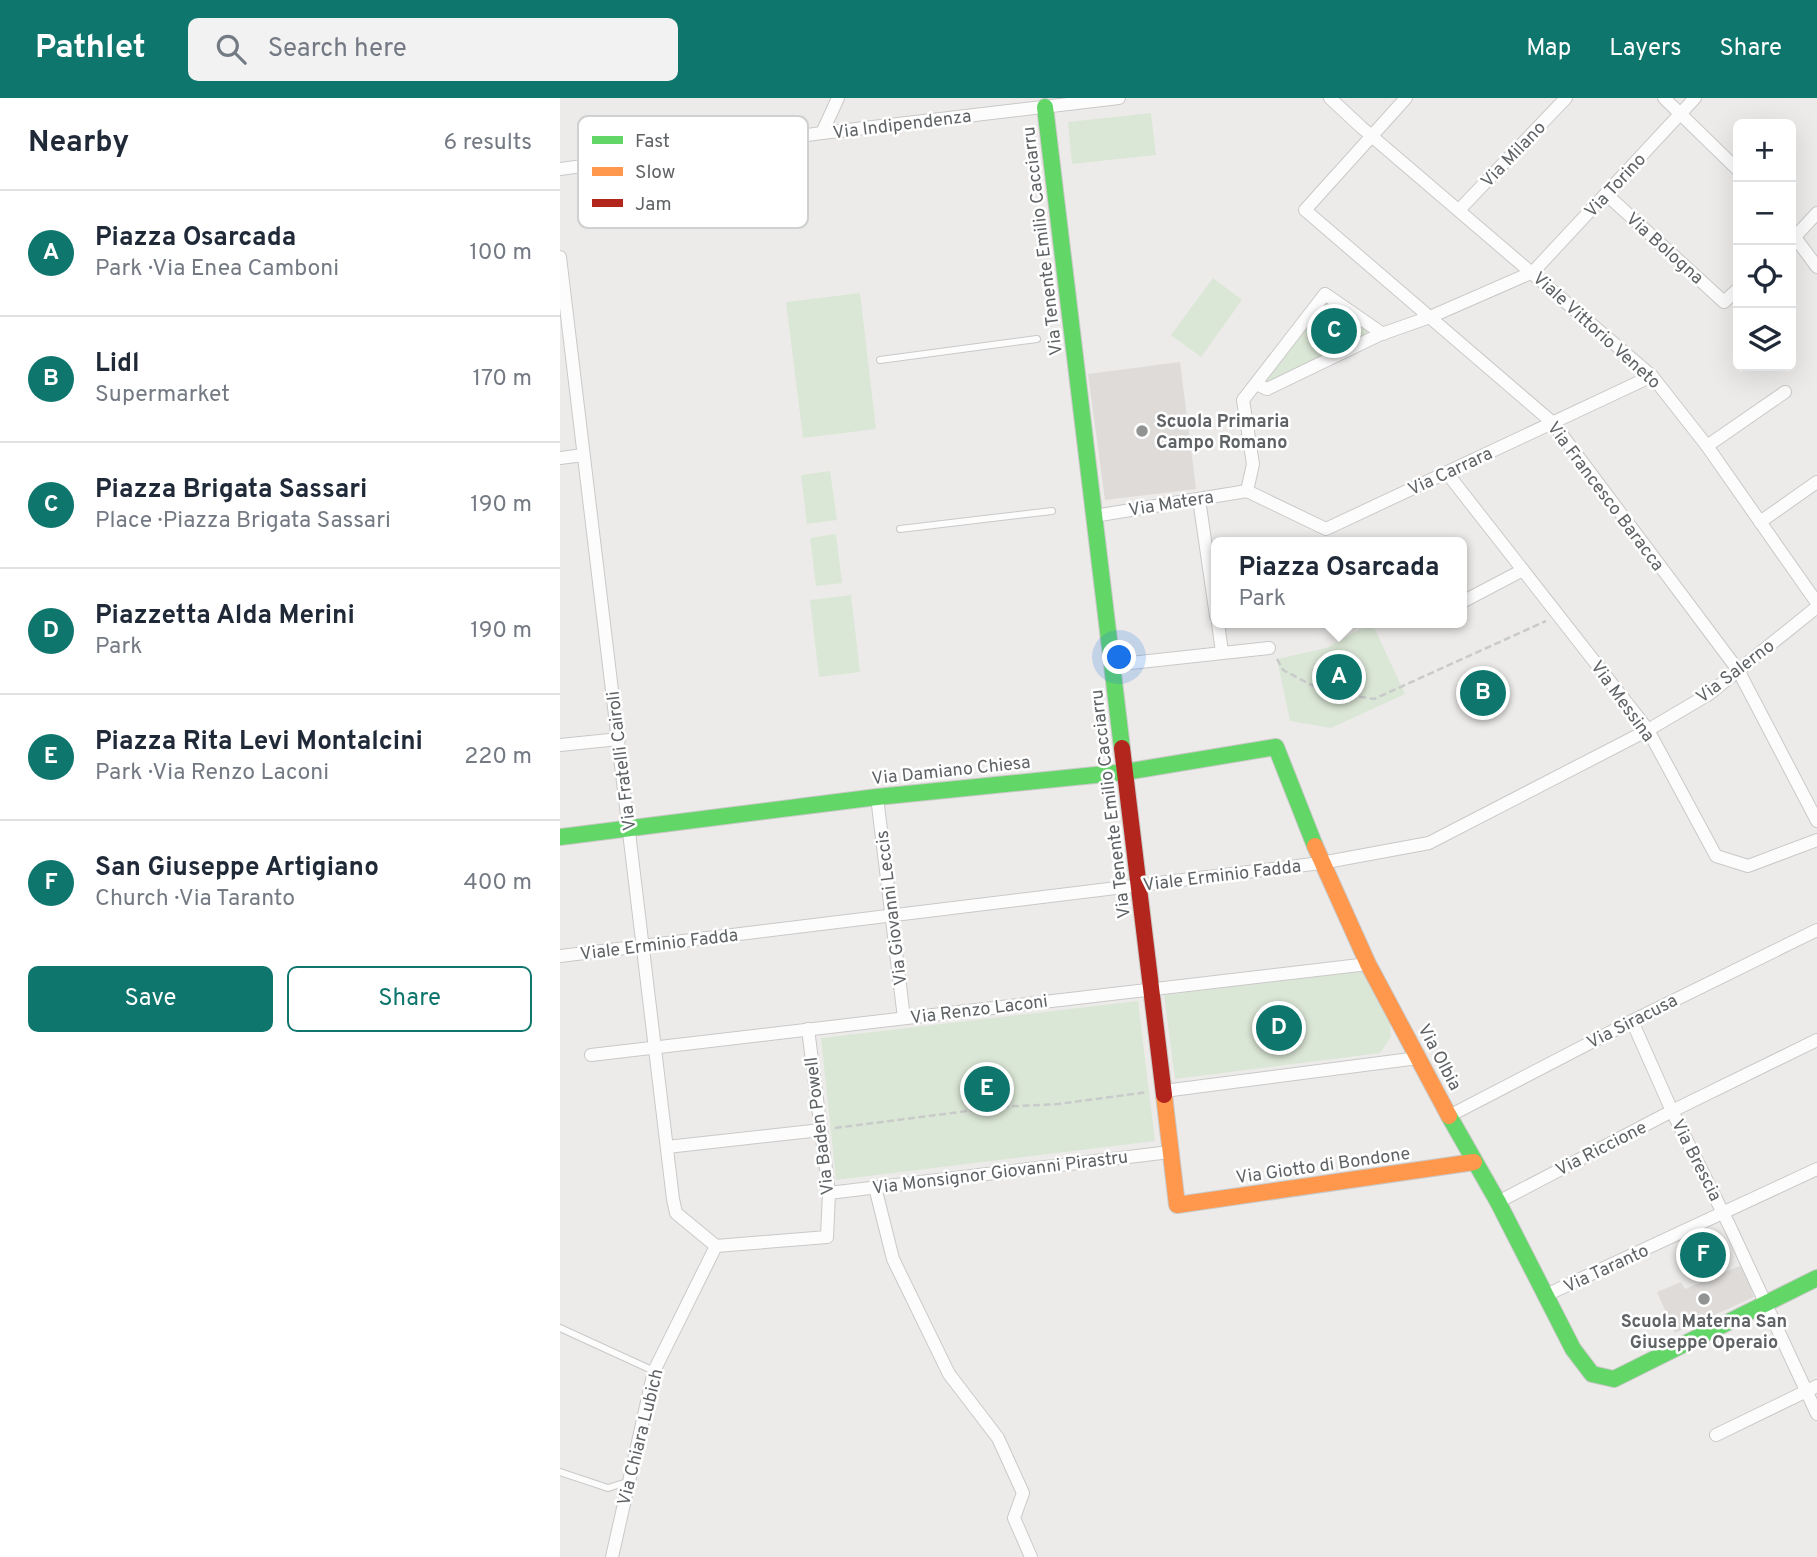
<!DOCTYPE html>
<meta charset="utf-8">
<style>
body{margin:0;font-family:Overpass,sans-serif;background:#f2f2f3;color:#1f2937}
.controls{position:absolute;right:21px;top:21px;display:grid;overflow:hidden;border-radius:10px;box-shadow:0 7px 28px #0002}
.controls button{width:63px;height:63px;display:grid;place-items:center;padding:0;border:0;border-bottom:2px solid #e0e1e3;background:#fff;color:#1f2937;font:35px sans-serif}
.you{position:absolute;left:560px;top:560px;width:24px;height:24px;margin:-18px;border:5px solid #fff;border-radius:50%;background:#1a73e8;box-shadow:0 0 0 10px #1a73e833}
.badge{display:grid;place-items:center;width:46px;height:46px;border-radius:50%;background:#0f766e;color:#fff;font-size:23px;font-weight:700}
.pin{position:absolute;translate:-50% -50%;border:4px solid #fff;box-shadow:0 2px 7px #0006}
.popup{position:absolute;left:651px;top:439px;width:256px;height:91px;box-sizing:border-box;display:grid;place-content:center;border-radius:10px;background:#fff;filter:drop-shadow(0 2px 5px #0005);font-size:23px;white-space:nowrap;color:#747a83}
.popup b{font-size:26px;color:#1f2937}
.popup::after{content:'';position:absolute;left:50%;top:100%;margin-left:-14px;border:14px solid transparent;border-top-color:#fff}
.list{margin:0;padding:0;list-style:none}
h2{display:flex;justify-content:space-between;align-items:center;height:91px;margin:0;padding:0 28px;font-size:30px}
h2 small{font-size:23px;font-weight:400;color:#747a83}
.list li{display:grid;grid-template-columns:46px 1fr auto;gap:21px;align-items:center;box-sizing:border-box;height:126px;padding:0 28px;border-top:2px solid #e0e1e3}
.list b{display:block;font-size:26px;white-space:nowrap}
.list p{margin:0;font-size:23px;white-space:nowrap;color:#747a83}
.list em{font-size:23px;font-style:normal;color:#747a83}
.actions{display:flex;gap:14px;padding:21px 28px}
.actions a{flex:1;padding:16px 0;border:2px solid #0f766e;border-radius:10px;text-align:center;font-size:24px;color:#0f766e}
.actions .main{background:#0f766e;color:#fff}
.icon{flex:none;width:38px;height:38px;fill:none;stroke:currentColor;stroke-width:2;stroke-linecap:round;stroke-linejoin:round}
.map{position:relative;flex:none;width:1257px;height:1459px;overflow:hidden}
header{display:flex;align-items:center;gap:42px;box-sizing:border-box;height:98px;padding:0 35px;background:#0f766e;color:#fff}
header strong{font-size:33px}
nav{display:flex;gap:38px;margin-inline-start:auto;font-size:24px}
.search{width:490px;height:63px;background:#f2f2f3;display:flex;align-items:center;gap:18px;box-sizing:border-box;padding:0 24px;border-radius:10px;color:#747a83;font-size:26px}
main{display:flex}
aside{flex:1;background:#fff}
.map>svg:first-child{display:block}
.education{fill:#dedbd9}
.green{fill:#dbe7d6}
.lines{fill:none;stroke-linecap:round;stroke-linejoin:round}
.lane-casing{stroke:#cac9c8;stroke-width:8}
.street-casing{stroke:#cac9c8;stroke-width:14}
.fast-casing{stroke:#c9c9c8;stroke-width:18}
.slow-casing{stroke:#c9c9c8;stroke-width:18}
.jam-casing{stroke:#c9c9c8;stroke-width:18}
.path{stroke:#c8cbc9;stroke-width:2.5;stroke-dasharray:7 3.5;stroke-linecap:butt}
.lane{stroke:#fcfcfc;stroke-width:6}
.street{stroke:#fcfcfc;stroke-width:12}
.fast{stroke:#63d668;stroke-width:16}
.slow{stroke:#ff974d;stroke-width:16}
.jam{stroke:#b3261e;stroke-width:16}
.poi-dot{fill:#919393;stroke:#fff;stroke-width:2.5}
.labels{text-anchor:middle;stroke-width:5;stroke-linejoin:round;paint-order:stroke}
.street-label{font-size:18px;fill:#5f6365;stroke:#fff}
.poi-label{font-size:18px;font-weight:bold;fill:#5f6365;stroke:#fff;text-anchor:start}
.key{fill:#fff;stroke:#cfd0d1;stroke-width:2}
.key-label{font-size:19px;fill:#5f6365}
</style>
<header>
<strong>Pathlet</strong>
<div class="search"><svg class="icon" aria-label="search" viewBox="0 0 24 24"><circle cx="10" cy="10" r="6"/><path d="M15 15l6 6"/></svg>Search here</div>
<nav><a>Map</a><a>Layers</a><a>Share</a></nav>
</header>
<main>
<aside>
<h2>Nearby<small>6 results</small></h2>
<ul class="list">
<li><span class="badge">A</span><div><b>Piazza Osarcada</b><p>Park · Via Enea Camboni</p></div><em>100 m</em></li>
<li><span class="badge">B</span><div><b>Lidl</b><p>Supermarket</p></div><em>170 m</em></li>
<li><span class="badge">C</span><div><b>Piazza Brigata Sassari</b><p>Place · Piazza Brigata Sassari</p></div><em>190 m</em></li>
<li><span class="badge">D</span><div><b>Piazzetta Alda Merini</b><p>Park</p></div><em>190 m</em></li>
<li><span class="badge">E</span><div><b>Piazza Rita Levi Montalcini</b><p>Park · Via Renzo Laconi</p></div><em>220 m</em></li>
<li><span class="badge">F</span><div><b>San Giuseppe Artigiano</b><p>Church · Via Taranto</p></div><em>400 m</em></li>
</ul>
<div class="actions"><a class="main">Save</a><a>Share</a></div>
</aside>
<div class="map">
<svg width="1257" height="1459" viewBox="0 0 1257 1459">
<rect width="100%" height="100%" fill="#edebe9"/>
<!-- education -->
<g class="education">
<path d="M620,264L636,391L545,402L528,276Z"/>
<path d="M1182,1167L1194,1199L1115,1235L1097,1194L1121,1184L1125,1191Z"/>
</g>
<!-- green -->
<g class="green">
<path d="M591,15L596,57L512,66L508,24Z"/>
<path d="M653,180L682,202L641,259L611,237Z"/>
<path d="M300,195L316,331L243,340L226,204Z"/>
<path d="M768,202L817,236L711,287L703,282Z"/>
<path d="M270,373L277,422L247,426L241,377Z"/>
<path d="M276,436L282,485L256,488L250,440Z"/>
<path d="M291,497L300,574L259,579L250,502Z"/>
<path d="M812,525L845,596L771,630L730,623L717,561L766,550Z"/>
<path d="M805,873L830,921L831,939L820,955L615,981L604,897Z"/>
<path d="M578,903L595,1043L276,1082L261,940Z"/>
</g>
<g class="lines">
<!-- lane casing -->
<g class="lane-casing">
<g id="lane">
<path d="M320,262L477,241"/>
<path d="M340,431L492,413"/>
<path d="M0,1230L94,1273"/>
<path d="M0,1374L48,1390L67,1384"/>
</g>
</g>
<!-- street casing -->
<g class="street-casing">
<g id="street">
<path d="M770,0L801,29L1092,278L1147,348L1257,505"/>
<path d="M846,0L745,112L993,325L1178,572L1257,723"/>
<path d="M1104,0L1178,72"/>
<path d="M262,35L278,0"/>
<path d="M0,71L262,35L559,0"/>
<path d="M1046,96L1164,204L1178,191"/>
<path d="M899,112L1006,0"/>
<path d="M1231,134L1257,169"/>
<path d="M1231,143L1257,115"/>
<path d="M0,159L113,1101L116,1115L156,1148"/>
<path d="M696,286L707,291L819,237L870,219L973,174L1135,0"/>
<path d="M1147,348L1225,294"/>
<path d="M0,360L23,357"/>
<path d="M887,375L1088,632L1156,758L1188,768L1257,742"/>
<path d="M687,393L766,431L1092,278"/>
<path d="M687,393L693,366L683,302L765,196L823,236"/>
<path d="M639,401L656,518"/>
<path d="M534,418L687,393"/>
<path d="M1200,424L1257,384"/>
<path d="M902,504L963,472"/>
<path d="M658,525L662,554"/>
<path d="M552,567L709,550"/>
<path d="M0,647L59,641"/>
<path d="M317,699L344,920"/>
<path d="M0,858L761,765L869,745L1088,632L1149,596L1257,509"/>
<path d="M1072,923L1112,1013L1170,1129L1257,1316"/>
<path d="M31,957L808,866"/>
<path d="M604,993L858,960"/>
<path d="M889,1018L1072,923L1257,832"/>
<path d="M107,1049L261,1032"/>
<path d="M315,1089L333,1161L389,1276L438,1340L463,1395L454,1420L471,1459"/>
<path d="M269,1095L610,1054"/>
<path d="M938,1104L1112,1013L1257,942"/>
<path d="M156,1148L267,1139L269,1095L248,931"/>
<path d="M986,1197L1257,1071"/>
<path d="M1156,1337L1257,1288"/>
<path d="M52,1459L94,1273L156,1148"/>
</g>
</g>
<!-- fast casing -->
<g class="fast-casing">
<g id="fast">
<path d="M485,9L562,650"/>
<path d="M0,739L317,699L565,674L716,649L755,748"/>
<path d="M889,1018L938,1104L1013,1251L1032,1276L1054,1281L1257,1180"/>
</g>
</g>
<!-- slow casing -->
<g class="slow-casing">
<g id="slow">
<path d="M755,748L808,866L889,1018"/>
<path d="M604,997L617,1107L914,1064"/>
</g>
</g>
<!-- jam casing -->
<g class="jam-casing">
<path id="jam" d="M562,650L604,997"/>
</g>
<!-- path -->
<g class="path">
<path d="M717,561L723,572L763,593L814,601L986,523"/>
<path d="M275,1030L439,1009L498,1006L588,994"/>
</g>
<!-- lane -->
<use href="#lane" class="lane"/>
<!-- street -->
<use href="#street" class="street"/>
<!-- fast -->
<use href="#fast" class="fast"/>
<!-- slow -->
<use href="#slow" class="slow"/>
<!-- jam -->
<use href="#jam" class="jam"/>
</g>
<!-- markers -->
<g class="poi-dot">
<circle cx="582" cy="333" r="7"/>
<circle cx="1144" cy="1201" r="7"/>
</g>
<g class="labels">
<!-- street labels -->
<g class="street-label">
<text transform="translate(342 26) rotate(-7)" y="6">Via Indipendenza</text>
<text transform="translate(953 56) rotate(-46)" y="6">Via Milano</text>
<text transform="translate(1055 87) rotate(-47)" y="6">Via Torino</text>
<text transform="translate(482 143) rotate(-97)" y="6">Via Tenente Emilio Cacciarru</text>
<text transform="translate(1105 150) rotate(42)" y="6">Via Bologna</text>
<text transform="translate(1037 232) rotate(42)" y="6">Viale Vittorio Veneto</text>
<text transform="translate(890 373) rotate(-25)" y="6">Via Carrara</text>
<text transform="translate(1046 398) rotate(53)" y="6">Via Francesco Baracca</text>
<text transform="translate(611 405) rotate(-9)" y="6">Via Matera</text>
<text transform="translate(1175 573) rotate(-37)" y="6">Via Salerno</text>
<text transform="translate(1063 603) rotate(54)" y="6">Via Messina</text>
<text transform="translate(61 663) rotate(-97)" y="6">Via Fratelli Cairoli</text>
<text transform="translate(391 672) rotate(-6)" y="6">Via Damiano Chiesa</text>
<text transform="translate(550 706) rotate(-97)" y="6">Via Tenente Emilio Cacciarru</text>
<text transform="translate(662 777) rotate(-7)" y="6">Viale Erminio Fadda</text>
<text transform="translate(331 810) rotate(-97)" y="6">Via Giovanni Leccis</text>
<text transform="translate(99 846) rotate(-7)" y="6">Viale Erminio Fadda</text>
<text transform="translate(419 911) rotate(-7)" y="6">Via Renzo Laconi</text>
<text transform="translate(1072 923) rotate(-27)" y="6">Via Siracusa</text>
<text transform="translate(880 959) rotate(62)" y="6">Via Olbia</text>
<text transform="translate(259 1028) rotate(-97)" y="6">Via Baden Powell</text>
<text transform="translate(1041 1050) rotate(-27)" y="6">Via Riccione</text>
<text transform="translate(1137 1062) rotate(63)" y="6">Via Brescia</text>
<text transform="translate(763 1067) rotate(-8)" y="6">Via Giotto di Bondone</text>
<text transform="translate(440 1074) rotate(-7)" y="6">Via Monsignor Giovanni Pirastru</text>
<text transform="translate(1046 1170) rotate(-25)" y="6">Via Taranto</text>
<text transform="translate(80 1339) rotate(-76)" y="6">Via Chiara Lubich</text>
</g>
<!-- poi labels -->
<g class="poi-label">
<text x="596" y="329">Scuola Primaria<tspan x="596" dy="21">Campo Romano</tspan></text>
<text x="1144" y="1229" text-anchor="middle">Scuola Materna San<tspan x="1144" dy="21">Giuseppe Operaio</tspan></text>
</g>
</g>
<!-- legend -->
<rect x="18" y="18" width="230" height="112" rx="10" class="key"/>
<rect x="32" y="38" width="31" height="8" fill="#63d668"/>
<rect x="32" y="69" width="31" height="9" fill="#ff974d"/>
<rect x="32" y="101" width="31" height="8" fill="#b3261e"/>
<g class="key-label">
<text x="75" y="49">Fast</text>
<text x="75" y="80">Slow</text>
<text x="75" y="112">Jam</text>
</g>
</svg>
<div class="controls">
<button>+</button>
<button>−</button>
<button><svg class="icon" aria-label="locate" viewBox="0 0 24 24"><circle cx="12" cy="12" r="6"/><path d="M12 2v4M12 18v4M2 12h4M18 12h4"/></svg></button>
<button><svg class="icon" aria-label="layers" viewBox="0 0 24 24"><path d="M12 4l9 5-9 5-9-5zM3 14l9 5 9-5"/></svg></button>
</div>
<div class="you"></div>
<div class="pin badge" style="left:779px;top:579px">A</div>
<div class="popup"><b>Piazza Osarcada</b>Park</div>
<div class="pin badge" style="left:923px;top:595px">B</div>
<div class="pin badge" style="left:774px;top:233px">C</div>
<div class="pin badge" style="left:719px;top:930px">D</div>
<div class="pin badge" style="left:427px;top:991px">E</div>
<div class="pin badge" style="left:1143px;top:1157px">F</div>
</div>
</main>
